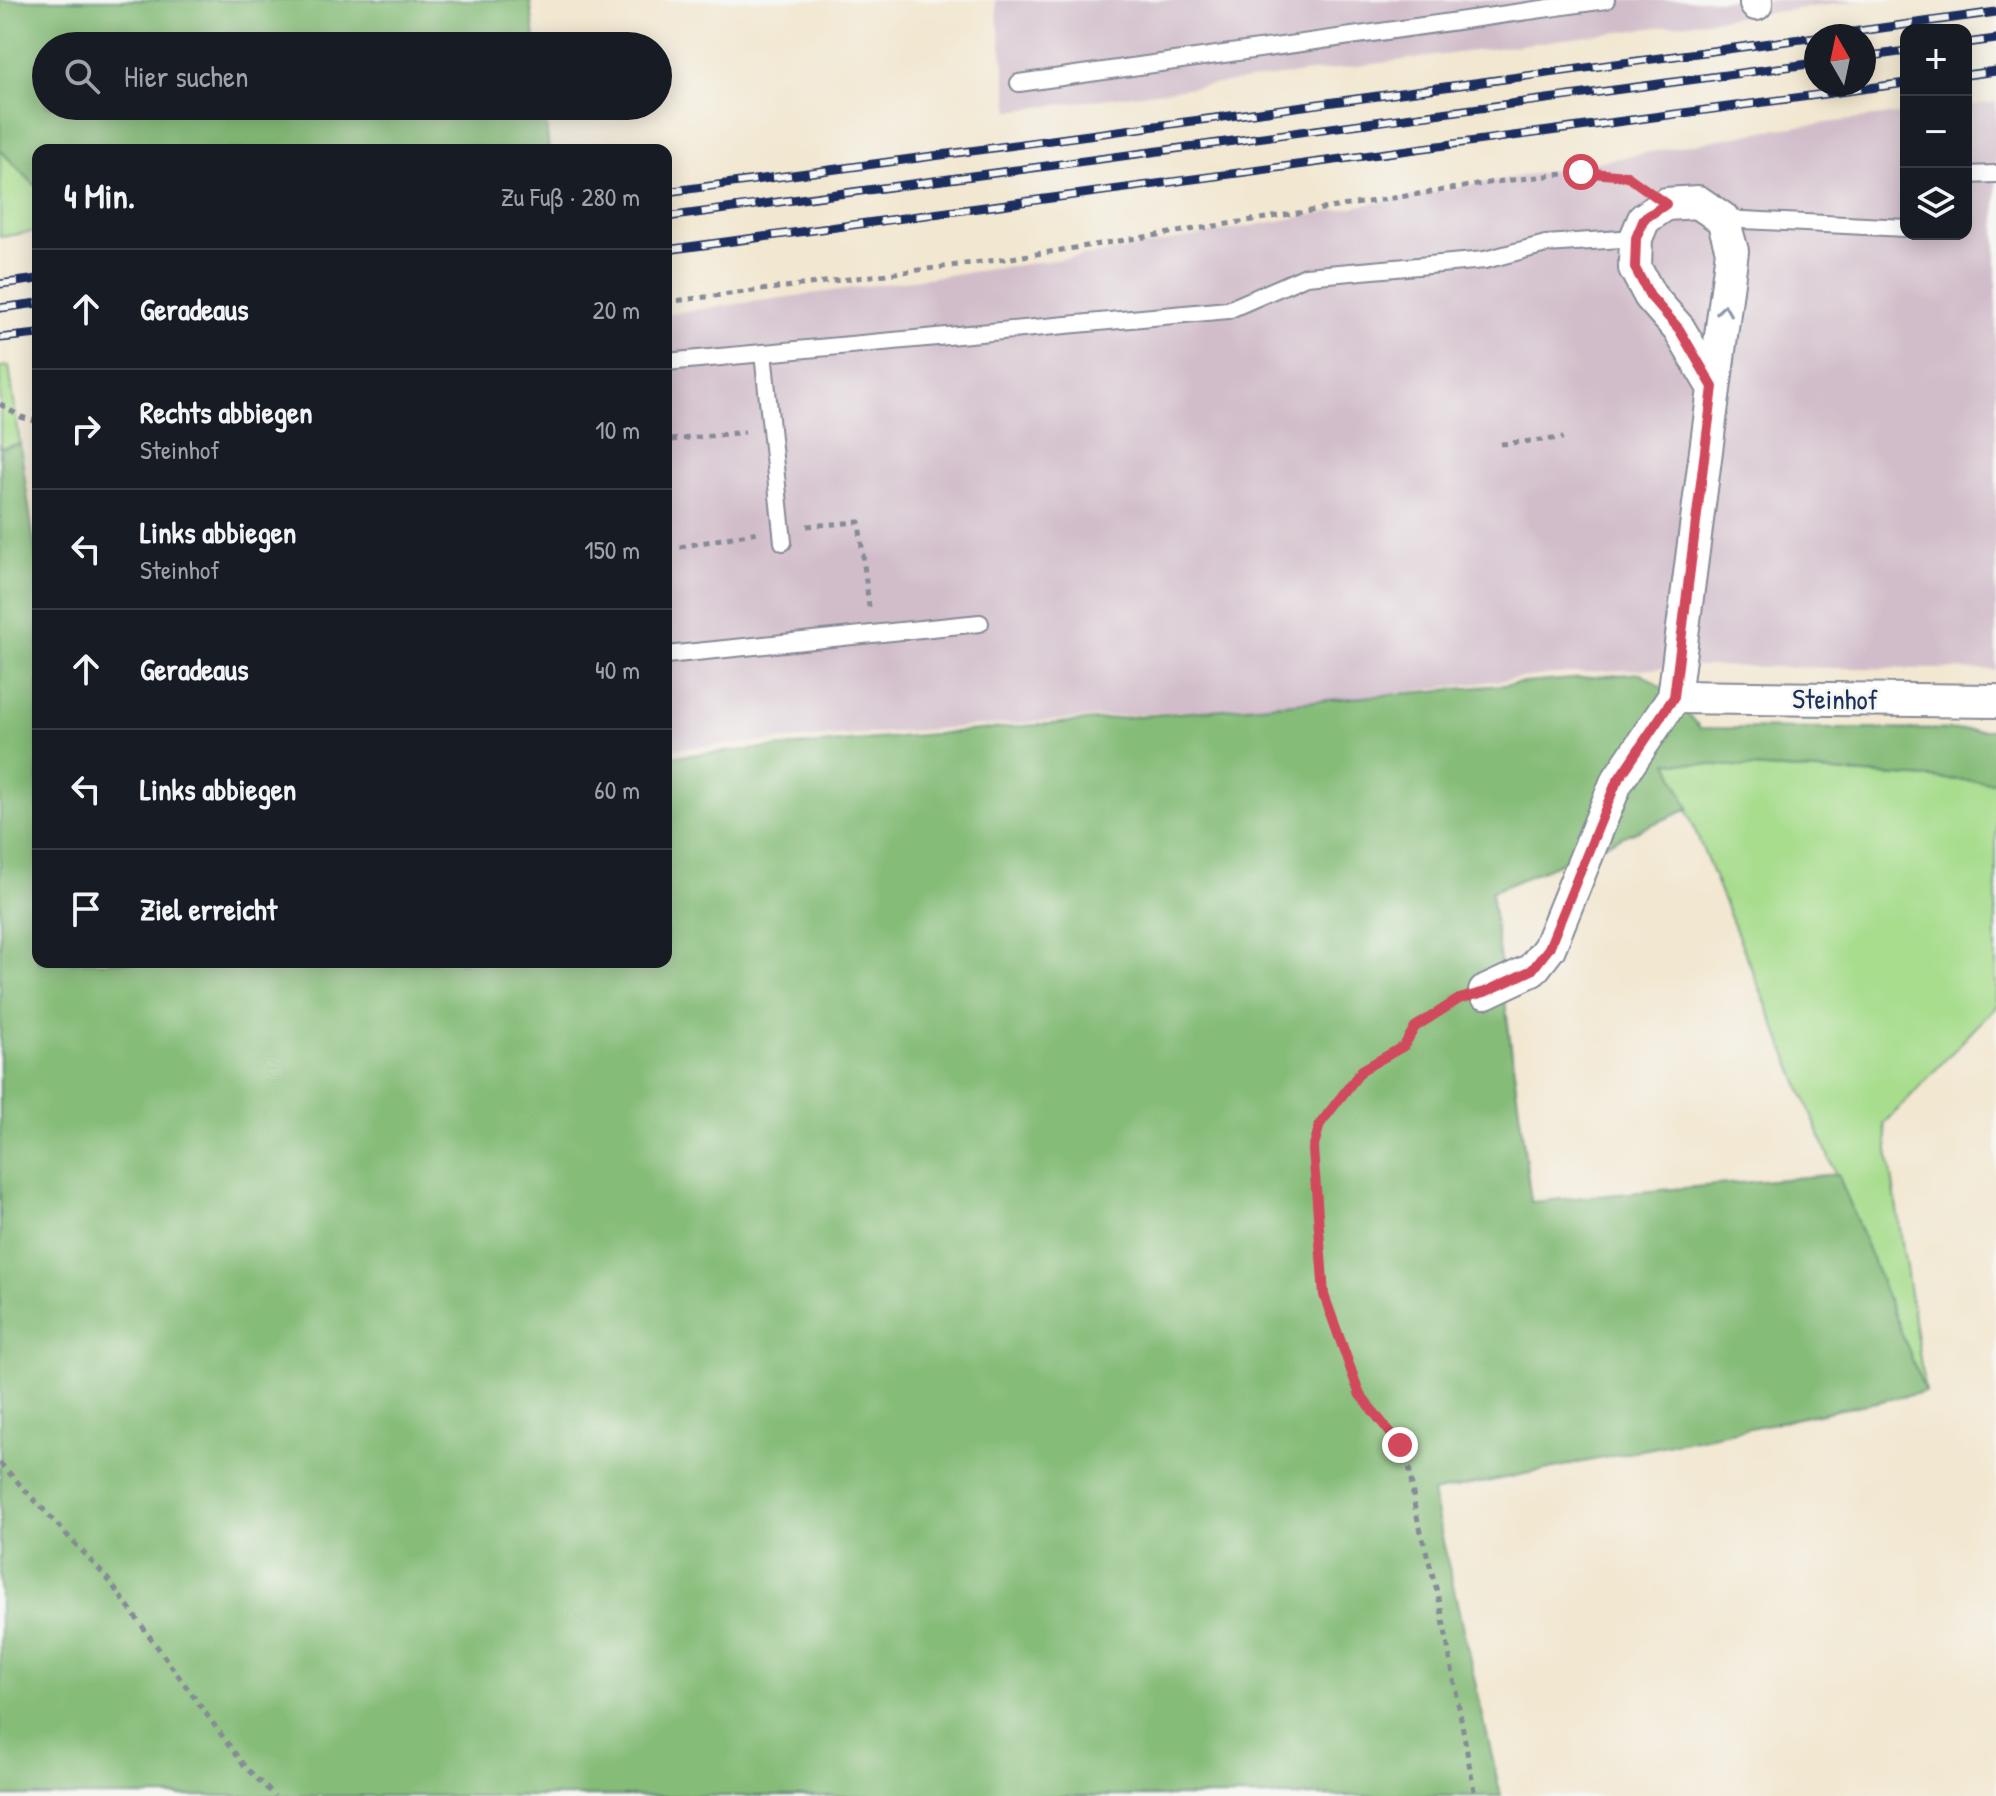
<!DOCTYPE html>
<html lang="de">
<meta charset="utf-8">
<style>
body{margin:0;font-family:"Patrick Hand",sans-serif;background:#242831;color:#f1f3f6}
.controls{position:absolute;right:24px;top:24px;display:grid;overflow:hidden;border-radius:16px;box-shadow:0 4px 20px #0003}
.controls button{width:72px;height:72px;display:grid;place-items:center;padding:0;border:0;border-bottom:2px solid #363941;background:#171b24;color:#f1f3f6;font:40px sans-serif}
.compass{position:absolute;left:1804px;top:24px;width:72px;height:72px;border-radius:50%;background:#171b24;box-shadow:0 4px 20px #0003;rotate:351deg}
.stop{position:absolute;width:24px;height:24px;margin:-18px;border:6px solid #d1495b;border-radius:50%;background:#fff}
.stop.end{background:#d1495b;border-color:#fff;box-shadow:0 2px 8px #0008}
.list{margin:0;padding:0;list-style:none}
h2{display:flex;justify-content:space-between;align-items:center;height:104px;margin:0;padding:0 32px;font-size:34px}
h2 small{font-size:26px;font-weight:400;color:#9ea1a6}
.list li{display:grid;grid-template-columns:52px 1fr auto;gap:24px;align-items:center;box-sizing:border-box;height:120px;padding:0 32px;border-top:2px solid #363941}
.list b{display:block;font-size:30px;white-space:nowrap}
.list p{margin:0;font-size:26px;white-space:nowrap;color:#9ea1a6}
.list em{font-size:26px;font-style:normal;color:#9ea1a6}
.icon{flex:none;width:44px;height:44px;fill:none;stroke:currentColor;stroke-width:2;stroke-linecap:round;stroke-linejoin:round}
.map{position:relative;flex:none;width:1996px;height:1796px;overflow:hidden}
.search{position:absolute;background:#171b24;box-shadow:0 4px 20px #0003;left:32px;top:32px;width:640px;height:88px;display:flex;align-items:center;gap:20px;box-sizing:border-box;padding:0 28px;border-radius:44px;color:#9ea1a6;font-size:30px}
.panel{position:absolute;background:#171b24;box-shadow:0 4px 20px #0003;left:32px;top:144px;width:640px;height:824px;border-radius:16px}
.map>svg:first-child{display:block}
.industrial{fill:#d1bdca}
.green{fill:#a7dd8d;stroke:#618676;stroke-width:2}
.forest{fill:#85bc78;stroke:#50766b;stroke-width:2}
.lines{fill:none;stroke-linecap:round;stroke-linejoin:round}
.lane-casing{stroke:#868b97;stroke-width:20}
.street-casing{stroke:#868b97;stroke-width:36}
.path{stroke:#868b97;stroke-width:5;stroke-dasharray:6 6;stroke-linecap:butt}
.lane{stroke:#fff;stroke-width:16}
.street{stroke:#fff;stroke-width:32}
.rail-casing{stroke:#1b2f5e;stroke-width:9}
.rail{stroke:#f6f6f2;stroke-width:6;stroke-dasharray:18;stroke-linecap:butt}
.oneway{stroke:#8d97ae}
.route{stroke:#d1495b;stroke-width:10}
.labels{text-anchor:middle;stroke-width:6;stroke-linejoin:round;paint-order:stroke}
.street-label{font-size:28px;fill:#1b2f5e;stroke:#f6f6f2}
</style>
<div class="map">
<svg width="1996" height="1796" viewBox="0 0 1996 1796">
<rect width="100%" height="100%" fill="#f6f6f2"/>
<filter id="ink" filterUnits="userSpaceOnUse"><feTurbulence type="fractalNoise" baseFrequency=".0125" numOctaves="2"/><feDisplacementMap in="SourceGraphic" scale="16" xChannelSelector="R" yChannelSelector="G"/><feConvolveMatrix kernelMatrix="1 2 1 2 8 2 1 2 1" color-interpolation-filters="sRGB"/></filter>
<filter id="wash" filterUnits="userSpaceOnUse"><feTurbulence type="fractalNoise" baseFrequency=".006" numOctaves="4" result="noise"/><feDisplacementMap in="SourceGraphic" scale="32" xChannelSelector="R" yChannelSelector="G"/><feGaussianBlur stdDeviation="1.8" result="paint"/><feColorMatrix in="noise" values="0 0 0 0 0 0 0 0 0 0 0 0 0 0 0 0 0 1.4 0 .05"/><feComposite in="paint" operator="in"/></filter>
<g filter="url(#wash)">
<rect width="100%" height="100%" fill="#f2e7d0"/>
<!-- industrial -->
<g class="industrial">
<path d="M995,0H1866L1010,111Z"/>
<path d="M1996,102V670L1698,666L1556,674L1332,700L666,749V314L1099,254L1769,130L1906,113V234H1966V106Z"/>
</g>
<!-- green -->
<g class="green">
<path d="M0,150L38,188V231L0,237Z"/>
<path d="M9,366L20,444L0,448V367Z"/>
<path d="M1667,762L1996,782V1006L1884,1124L1925,1392Z"/>
</g>
<!-- forest -->
<g class="forest">
<path d="M0,0H530L536,46H46V106H544L549,150H38V188L0,150Z"/>
<path d="M20,444L38,571V962H666V757L1642,673L1674,697L1700,728L1996,730V782L1668,762L1689,809L1491,892L1531,1202L1838,1174L1925,1392L1432,1493L1501,1796H0V448Z"/>
</g>
</g>
<g filter="url(#ink)">
<g class="lines">
<!-- lane casing -->
<g class="lane-casing">
<g id="lane">
<path d="M1019,83L1606,0"/>
<path d="M1966,175L1996,174"/>
<path d="M1723,219L1906,228"/>
<path d="M763,353L783,542"/>
<path d="M666,362L1228,310L1306,276L1485,260L1546,244L1636,238"/>
<path d="M666,655L980,623"/>
</g>
</g>
<!-- street casing -->
<g class="street-casing">
<g id="street">
<path d="M1756,4V0"/>
<path d="M1674,697L1996,701"/>
<path d="M1485,992L1532,970L1549,948L1616,783L1674,697L1732,251L1723,219L1698,202L1666,204L1644,219L1636,238L1635,268L1650,296L1679,329L1713,387"/>
</g>
</g>
<!-- path -->
<g class="path">
<path d="M666,302L998,260L1495,182L1581,172L1627,176L1637,184"/>
<path d="M0,404L21,417L38,422"/>
<path d="M671,440L745,432"/>
<path d="M1501,444L1563,438"/>
<path d="M807,526L859,522L869,607"/>
<path d="M680,547L758,532"/>
<path d="M1454,1003L1415,1027L1404,1046L1362,1070L1320,1124L1313,1149L1324,1295L1360,1395L1400,1445L1409,1465L1415,1509L1440,1603L1475,1796"/>
<path d="M0,1463L107,1578L245,1767L275,1796"/>
</g>
<!-- lane -->
<use href="#lane" class="lane"/>
<!-- street -->
<use href="#street" class="street"/>
<!-- rail casing -->
<g class="rail-casing">
<g id="rail">
<path d="M1824,36L1996,12"/>
<path d="M1966,43L1996,39"/>
<path d="M1864,57L1906,51"/>
<path d="M1966,75L1996,71"/>
<path d="M666,192L1816,37"/>
<path d="M666,217L1816,63"/>
<path d="M666,250L1906,83"/>
<path d="M0,284L38,279"/>
<path d="M0,308L38,303"/>
<path d="M0,338L38,334"/>
</g>
</g>
<!-- rail -->
<use href="#rail" class="rail"/>
</g>
<!-- one-way arrows -->
<defs><path id="oneway-chevron" d="M-2-3.5L2.5 0L-2 3.5" fill="none" stroke-width="1.6" stroke-linecap="round" stroke-linejoin="round" transform="scale(2)"/></defs>
<use class="oneway" href="#oneway-chevron" transform="translate(1724 310) rotate(-82)"/>
</g>
<g class="lines" filter="url(#ink)">
<!-- route -->
<path class="route" d="M1400,1445L1360,1395L1324,1295L1313,1149L1320,1124L1362,1070L1404,1046L1415,1027L1459,999L1485,992L1532,970L1549,948L1616,783L1674,697L1713,387L1679,329L1650,296L1635,268L1636,238L1644,219L1666,204L1627,176L1581,172"/>
</g>
<g class="labels">
<!-- street labels -->
<g class="street-label">
<text transform="translate(1835 699) rotate(1)" y="10">Steinhof</text>
</g>
</g>
</svg>
<div class="controls">
<button>+</button>
<button>−</button>
<button><svg class="icon" aria-label="layers" viewBox="0 0 24 24"><path d="M12 4l9 5-9 5-9-5zM3 14l9 5 9-5"/></svg></button>
</div>
<svg class="compass" viewBox="-18 -18 36 36"><path d="M0-13l5 13h-10z" fill="#e53935"/><path d="M0 13l5-13h-10z" fill="#9ea1a6"/></svg>
<div class="stop" style="left:1581px;top:172px"></div>
<div class="stop end" style="left:1400px;top:1445px"></div>
<div class="search"><svg class="icon" aria-label="search" viewBox="0 0 24 24"><circle cx="10" cy="10" r="6"/><path d="M15 15l6 6"/></svg>Hier suchen</div>
<section class="panel">
<h2>4 Min.<small>Zu Fuß · 280 m</small></h2>
<ul class="list">
<li><svg class="icon" aria-label="ahead" viewBox="0 0 24 24"><path d="M12 20V5M6 11l6-6 6 6"/></svg><div><b>Geradeaus</b></div><em>20 m</em></li>
<li><svg class="icon" aria-label="right" viewBox="0 0 24 24"><path d="M7 20v-9h11M14 6l5 5-5 5"/></svg><div><b>Rechts abbiegen</b><p>Steinhof</p></div><em>10 m</em></li>
<li><svg class="icon" aria-label="left" viewBox="0 0 24 24"><path d="M17 20v-9H6M10 6l-5 5 5 5"/></svg><div><b>Links abbiegen</b><p>Steinhof</p></div><em>150 m</em></li>
<li><svg class="icon" aria-label="ahead" viewBox="0 0 24 24"><path d="M12 20V5M6 11l6-6 6 6"/></svg><div><b>Geradeaus</b></div><em>40 m</em></li>
<li><svg class="icon" aria-label="left" viewBox="0 0 24 24"><path d="M17 20v-9H6M10 6l-5 5 5 5"/></svg><div><b>Links abbiegen</b></div><em>60 m</em></li>
<li><svg class="icon" aria-label="arrive" viewBox="0 0 24 24"><path d="M6 21V4h12l-3 4 3 4H6"/></svg><div><b>Ziel erreicht</b></div></li>
</ul>
</section>
</div>
